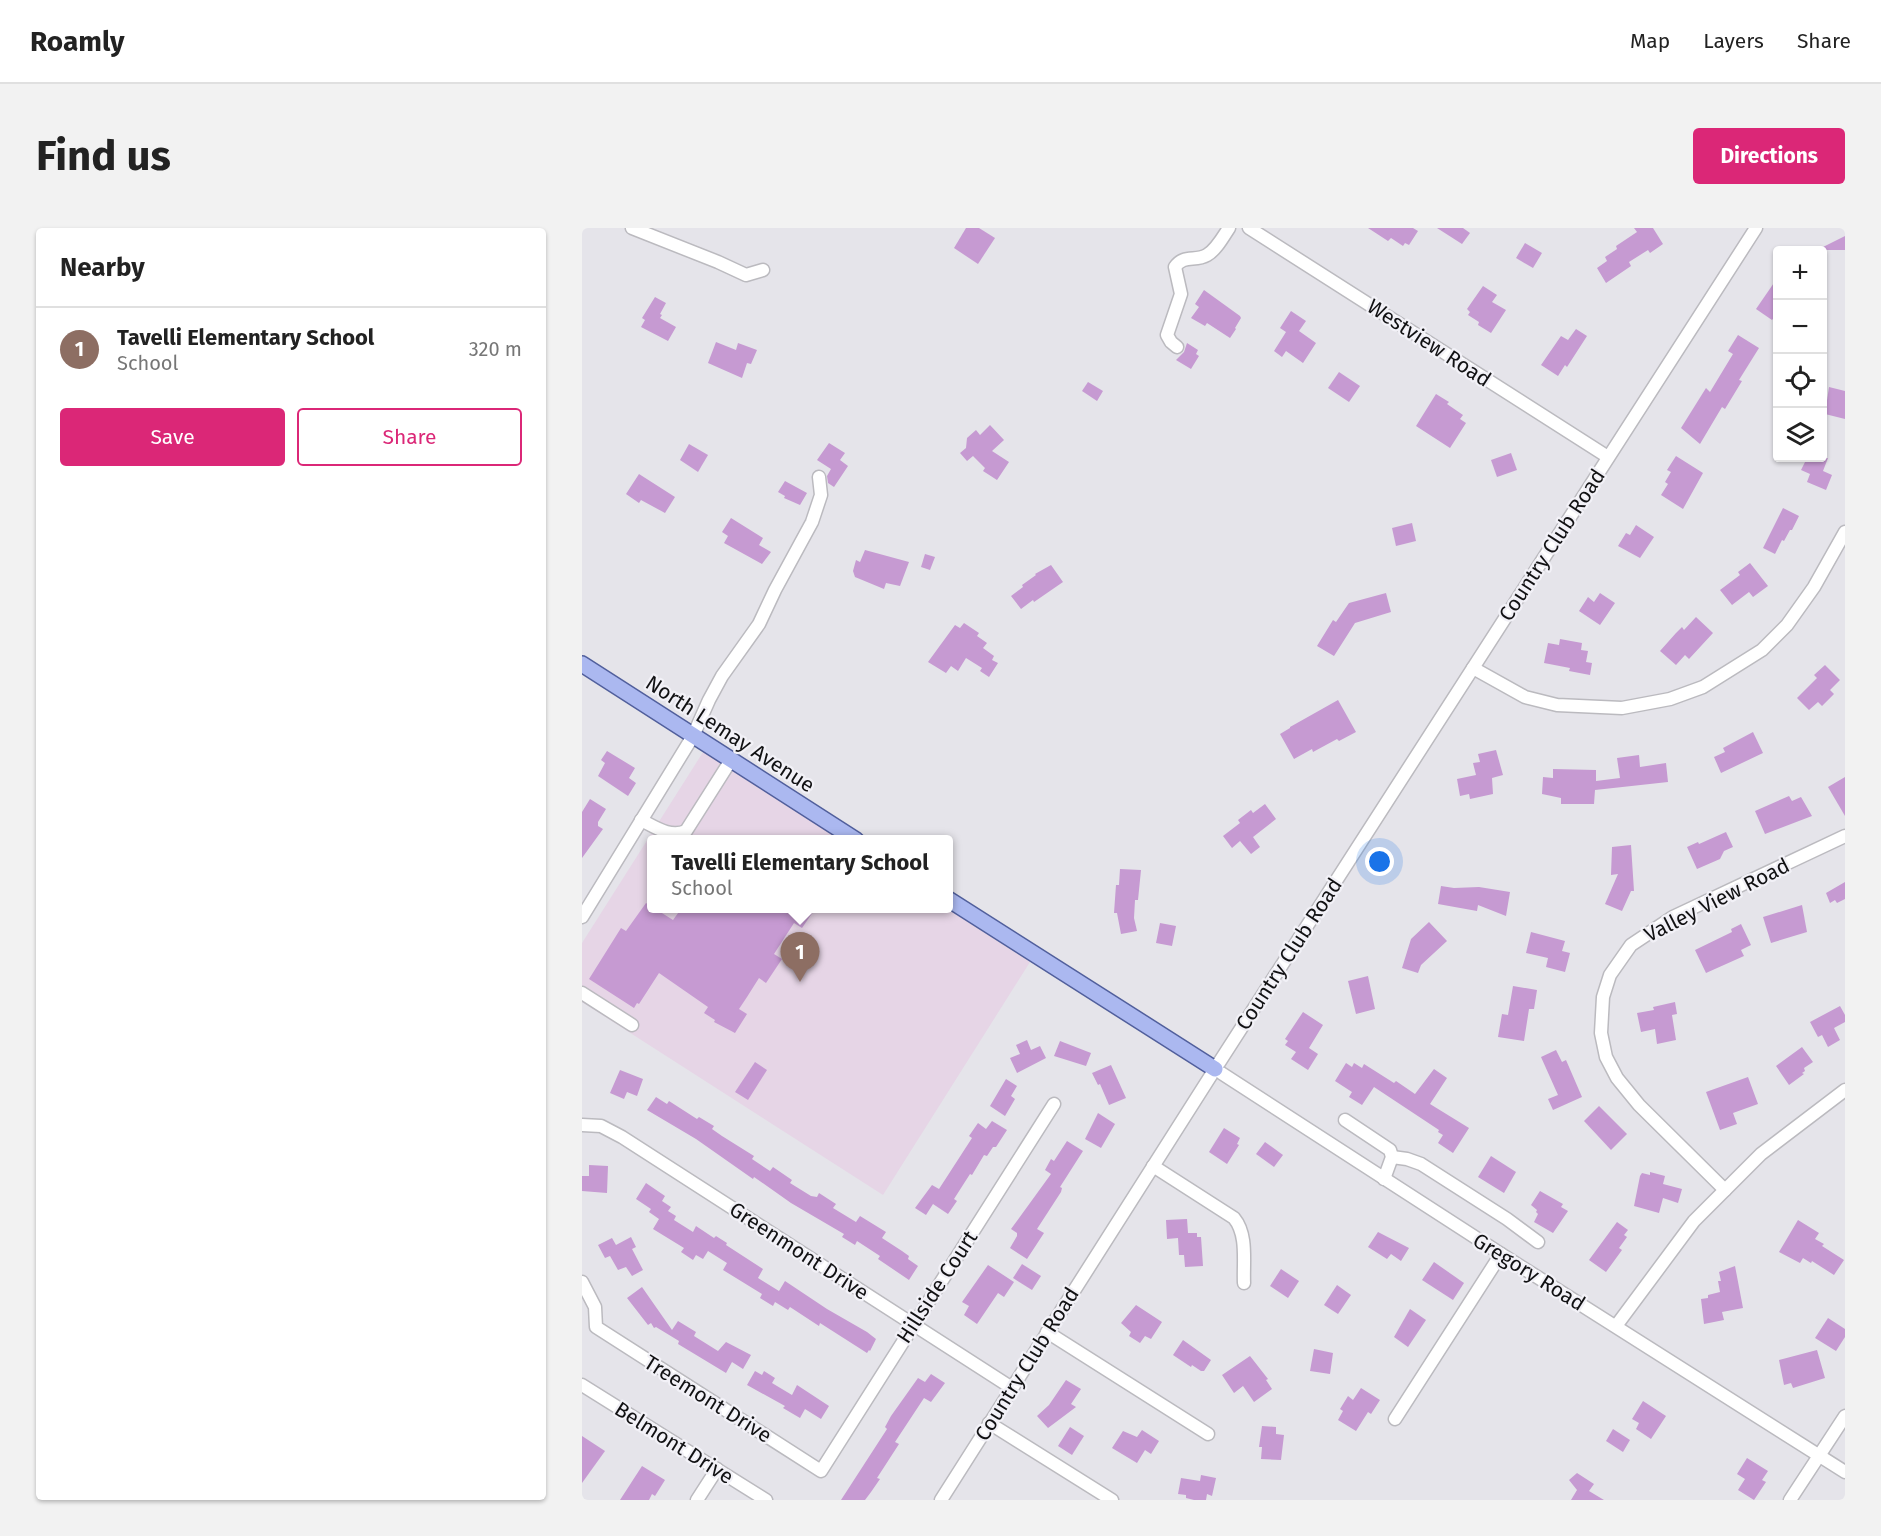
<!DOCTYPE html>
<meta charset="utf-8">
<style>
body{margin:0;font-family:"Fira Sans",sans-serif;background:#f2f2f2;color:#222}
.controls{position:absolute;right:18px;top:18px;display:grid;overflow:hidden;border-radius:6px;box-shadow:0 2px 4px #0004}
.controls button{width:54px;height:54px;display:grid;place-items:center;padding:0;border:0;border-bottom:2px solid #e0e0e0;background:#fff;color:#222;font:30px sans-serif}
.you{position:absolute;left:798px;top:634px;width:21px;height:21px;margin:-15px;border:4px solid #fff;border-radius:50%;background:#1a73e8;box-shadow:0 0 0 9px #1a73e833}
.badge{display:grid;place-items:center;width:39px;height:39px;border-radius:50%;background:#db2777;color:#fff;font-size:20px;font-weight:700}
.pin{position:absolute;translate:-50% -50px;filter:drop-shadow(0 2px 3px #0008)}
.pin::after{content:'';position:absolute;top:32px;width:21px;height:18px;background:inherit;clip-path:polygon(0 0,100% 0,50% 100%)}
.popup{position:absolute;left:65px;top:607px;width:306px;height:78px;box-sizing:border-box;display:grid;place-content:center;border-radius:6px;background:#fff;filter:drop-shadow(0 2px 4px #0005);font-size:20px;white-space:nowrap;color:#767676}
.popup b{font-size:22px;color:#222}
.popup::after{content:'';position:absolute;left:50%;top:100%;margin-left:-12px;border:12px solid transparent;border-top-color:#fff}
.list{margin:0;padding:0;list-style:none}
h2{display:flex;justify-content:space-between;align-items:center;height:78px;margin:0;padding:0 24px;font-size:26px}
h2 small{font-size:20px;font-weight:400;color:#767676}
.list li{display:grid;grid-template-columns:39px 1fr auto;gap:18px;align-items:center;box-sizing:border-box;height:84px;padding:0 24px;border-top:2px solid #e0e0e0}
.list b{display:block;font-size:22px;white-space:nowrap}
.list p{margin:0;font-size:20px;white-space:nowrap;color:#767676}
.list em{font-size:20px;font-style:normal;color:#767676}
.actions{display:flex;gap:12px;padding:18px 24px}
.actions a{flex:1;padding:14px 0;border:2px solid #db2777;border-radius:6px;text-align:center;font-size:21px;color:#db2777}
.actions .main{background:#db2777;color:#fff}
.icon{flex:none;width:33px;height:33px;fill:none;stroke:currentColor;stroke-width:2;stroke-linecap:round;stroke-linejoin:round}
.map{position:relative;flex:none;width:1263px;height:1272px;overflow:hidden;border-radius:6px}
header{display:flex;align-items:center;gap:36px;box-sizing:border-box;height:84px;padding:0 30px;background:#fff;border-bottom:2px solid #e0e0e0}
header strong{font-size:28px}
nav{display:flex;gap:33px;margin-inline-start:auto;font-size:21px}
.intro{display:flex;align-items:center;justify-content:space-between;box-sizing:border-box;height:144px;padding:0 36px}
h1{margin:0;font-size:42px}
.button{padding:15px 27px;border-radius:6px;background:#db2777;color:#fff;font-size:21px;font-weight:700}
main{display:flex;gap:36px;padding:0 36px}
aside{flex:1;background:#fff;border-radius:6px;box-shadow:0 2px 4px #0004}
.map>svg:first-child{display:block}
.education{fill:#e6d5e6}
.building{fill:#c69ad2}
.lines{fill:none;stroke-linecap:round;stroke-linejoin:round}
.minor-casing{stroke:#bbbabf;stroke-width:15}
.major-casing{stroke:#515f9c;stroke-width:18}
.minor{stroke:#fff;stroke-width:12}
.major{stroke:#abb8f0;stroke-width:15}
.labels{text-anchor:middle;stroke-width:4.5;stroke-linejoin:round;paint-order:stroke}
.street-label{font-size:21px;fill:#111113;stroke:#f2f1f7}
</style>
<header>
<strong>Roamly</strong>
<nav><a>Map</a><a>Layers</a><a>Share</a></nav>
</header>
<div class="intro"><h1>Find us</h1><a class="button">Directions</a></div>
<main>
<aside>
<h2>Nearby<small></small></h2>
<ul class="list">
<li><span class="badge" style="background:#8d6e63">1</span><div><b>Tavelli Elementary School</b><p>School</p></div><em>320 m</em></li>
</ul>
<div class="actions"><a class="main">Save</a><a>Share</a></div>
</aside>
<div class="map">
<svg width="1263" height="1272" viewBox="0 0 1263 1272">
<rect width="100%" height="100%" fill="#e5e4ea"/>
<!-- education -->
<path class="education" d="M123,521L261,611L70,612V680L366,681L448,734L301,967L0,774V715Z"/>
<!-- building -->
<g class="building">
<path d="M384,0H397L413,10L396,36L372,20Z"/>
<path d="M786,0H831L836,3L827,17L823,15L821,18L809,10L806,13Z"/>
<path d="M855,0H881L888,5L880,16Z"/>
<path d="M1052,0H1071L1081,16L1068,25L1066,22L1047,34L1049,38L1024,55L1015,40L1025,33L1023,29L1035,21L1034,18L1055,4Z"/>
<path d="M1263,8V22H1235Z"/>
<path d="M943,15L960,25L951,40L934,30Z"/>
<path d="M1196,49V85L1190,92L1174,81Z"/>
<path d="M901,58L915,67L910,74L924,82L909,105L896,97L897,94L886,87L888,84L885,81Z"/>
<path d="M622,62L658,88L659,90L653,100L654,101L648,110L625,95L623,98L609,90L617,79L613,76Z"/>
<path d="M73,69L84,75L78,86L80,87L78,90L94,99L86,113L59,99L63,92L60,90Z"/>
<path d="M709,83L724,93L717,103L734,115L721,135L704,123L700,129L692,123L704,104L698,100Z"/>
<path d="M994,101L1005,108L985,139L983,137L976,148L959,137L979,108L986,112Z"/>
<path d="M1156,107L1177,120L1157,152L1160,153L1143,181L1140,179L1118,216L1099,200L1124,160L1128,164L1151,126L1146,123Z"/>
<path d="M134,114L154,122L156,115L175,122L169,136L165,135L160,150L126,135Z"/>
<path d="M605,115L616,122L614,126L617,128L609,141L594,132L602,124Z"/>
<path d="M757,144L778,158L767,174L746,160Z"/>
<path d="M506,154L521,163L515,173L500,163Z"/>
<path d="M1247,159L1263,163V191L1243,186Z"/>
<path d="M854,166L867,174L865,176L881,187L878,191L884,195L868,220L834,198Z"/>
<path d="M408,197L422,212L410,223L427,234L415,252L401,243L403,240L391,228L385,233L378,225L384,220L385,210L394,202L398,207Z"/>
<path d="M247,215L263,225L258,232L266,238L252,259L246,255L245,248L249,241L235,232Z"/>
<path d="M107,216L126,227L116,244L98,232Z"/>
<path d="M929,225L935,242L915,249L909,232Z"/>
<path d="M1094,228L1121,245L1101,281L1079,267L1086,256L1083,254L1089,244L1085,242Z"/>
<path d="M1225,230H1246L1241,243L1250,247L1244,262L1225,254L1228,246L1219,242Z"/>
<path d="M57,246L93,269L83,285L59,272L57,275L44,266Z"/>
<path d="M203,253L225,265L218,277L202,270L203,268L196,264Z"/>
<path d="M1201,280L1217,288L1210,302H1208L1202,313L1200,312L1193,326L1181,320Z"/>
<path d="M149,290L181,310L177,317L189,324L180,336L142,315L146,308L140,304Z"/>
<path d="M830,295L834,313L814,318L810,300Z"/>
<path d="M1054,297L1072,309L1058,330L1036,318L1044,305L1048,307Z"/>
<path d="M283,322L327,334L318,358L304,355L302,361L273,349L271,343L274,332L278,334Z"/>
<path d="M343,326L353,329L348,342L339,339Z"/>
<path d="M1168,335L1186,358L1171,369L1167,364L1150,377L1138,362L1158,347L1156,344Z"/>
<path d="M469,337L481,354L452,374L451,372L439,381L429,368L441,359L440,357L454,347L453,346Z"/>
<path d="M804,365L809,384L773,395L752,428L735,418L751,392L754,394L767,375Z"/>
<path d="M1018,365L1033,375L1018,397L997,383L1006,369L1012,374Z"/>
<path d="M1114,389L1131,405L1107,431L1103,427L1094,437L1078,423L1094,405L1100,399L1102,402Z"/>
<path d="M382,395L397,405L395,408L405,415L401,420L412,428L410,432L416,435L407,449L398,443L400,440L384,430L376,443L369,438L364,445L346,434L373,397L378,400Z"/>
<path d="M978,411L1000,415L999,422L1006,423L1004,434L1010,435L1008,447L987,443L988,440L962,435L966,415L977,417Z"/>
<path d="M1243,437L1258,452L1248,462L1252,466L1240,478L1236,474L1227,482L1215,470L1235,450L1232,447Z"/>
<path d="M756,472L774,504L757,513L755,511L731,524L730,521L712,531L698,506L708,500V499Z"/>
<path d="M1171,504L1181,525L1139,545L1132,529L1143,524L1141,520Z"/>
<path d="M914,522L921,547L910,550L911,566L888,571L887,566L878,568L875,551L894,547L891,535L898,534L896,526Z"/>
<path d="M25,523L53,540L47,550L54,555L46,568L16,548L23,535L19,532Z"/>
<path d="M1057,527L1058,539L1084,535L1086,554L1013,562L1012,576H979V570L960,566L961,549L971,550V541L1014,542V553L1038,550L1035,530Z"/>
<path d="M1263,549V588L1246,559Z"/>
<path d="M1207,568L1210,573L1219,569L1230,588L1183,606L1173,583Z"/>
<path d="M8,571L24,581L16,594V598L21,601L0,630V584Z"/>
<path d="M683,576L694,591L671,609L678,619L669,626L658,613L650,620L641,608L658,595L656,592L669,582L671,585Z"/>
<path d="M1144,604L1151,619L1142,623L1138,631L1115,641L1105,619L1116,614L1117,616Z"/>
<path d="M1049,617L1052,663H1049L1040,683L1023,676L1036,646L1029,647L1030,619Z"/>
<path d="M538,641L559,642L556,672H553L552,690L555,703L539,706L535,685H532L534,657H537Z"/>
<path d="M1263,654V671L1255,675L1253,672L1248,675L1244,665Z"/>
<path d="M859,658L872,660L897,659L928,664L924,688L896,677L895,683L856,676Z"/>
<path d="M64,675L91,692L99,681H233L220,700L212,695L192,726L200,731L184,755L177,750L165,769L157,781L165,786L153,805L132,794L133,792L122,785L126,779L77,745L57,776L55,775L52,780L7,751L39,700L44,703Z"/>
<path d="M1220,677L1225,704L1189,715L1181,689Z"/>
<path d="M847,694L865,713L839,737L836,745L820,740L829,711Z"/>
<path d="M578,695L594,698L590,718L574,715Z"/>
<path d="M1159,696L1169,717L1159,722L1162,728L1124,745L1113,722L1150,704L1149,701Z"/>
<path d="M949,704L983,713L980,723L988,725L983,744L964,739L966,730L944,725Z"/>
<path d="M786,748L793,781L774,786L766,753Z"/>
<path d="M931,758L955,762L952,781H947L942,813L916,809L920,786L926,787Z"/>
<path d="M1093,774L1095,786L1090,787L1094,812L1075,816L1073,801L1059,804L1055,785L1072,782L1071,779Z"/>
<path d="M1258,778L1263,787V794L1252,800L1258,812L1246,819L1240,807L1236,809L1228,794Z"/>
<path d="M721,784L741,797L727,820L736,826L726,842L709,831L714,824L703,817L706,813L703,811Z"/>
<path d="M445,812L449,822L458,818L464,830L435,845L428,830L438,826L434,817Z"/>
<path d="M478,813L509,825L504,838L472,828Z"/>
<path d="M1220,819L1231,834L1222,840L1223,843L1220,845L1222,846L1207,857L1194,838Z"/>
<path d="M974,822L980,834L984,832L1000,869L971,882L966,871L976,867L959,829Z"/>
<path d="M173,834L185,842L166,872L153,864Z"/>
<path d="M764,835L770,839L772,835L780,840L782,836L812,855L814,853L833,866L852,841L865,850L848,876L887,900L871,925L856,915L861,907L856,904L857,902L792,859L780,877L767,869L770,864L753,853Z"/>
<path d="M529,837L544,870L527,877L518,856L516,857L510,845Z"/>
<path d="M38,842L61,851L55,868L45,864L42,871L28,865Z"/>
<path d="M1166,849L1176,876L1151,885L1155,896L1138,902L1124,864Z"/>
<path d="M424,851L435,858L429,868L433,871L423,888L408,878Z"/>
<path d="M74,869L85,876L87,873L115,891L117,889L132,898L130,901L140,908L172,928L170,931L188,943L191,939L210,952L208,955L229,968L235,969L237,965L254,976L251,980L274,994L278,988L304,1004L300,1010L320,1023L327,1028L326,1031L336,1038L327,1052L296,1031L298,1028L275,1013L273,1017L260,1009L262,1006L209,975L172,949L171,951L114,911L65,882Z"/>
<path d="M1017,878L1045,906L1029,922L1002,893Z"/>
<path d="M516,885L533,896L519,920L503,911Z"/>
<path d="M410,893L425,902L414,919H411L405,928L402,927L390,947L388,946L372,971L375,973L366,986L351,976L344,987L333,980L350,957L357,961L390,910L387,908L396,895L404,901Z"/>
<path d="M642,900L658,910L655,916L657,917L645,936L627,924Z"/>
<path d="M485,913L501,923L478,959L480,960L479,964L455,1001L462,1005L445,1031L428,1020L435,1008V1005L429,1001L469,946L463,942L469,931L472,933Z"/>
<path d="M683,914L701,927L692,939L674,926Z"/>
<path d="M909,928L934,944L922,965L896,949Z"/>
<path d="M7,937L26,938L25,965L0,963V948H7Z"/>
<path d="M1068,944L1083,948L1081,956L1100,961L1096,975L1081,970L1077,985L1052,978L1058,948L1060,945L1068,947Z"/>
<path d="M64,955L83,968L80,973L89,979L86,983L94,988L92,992L111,1004L114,998L132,1010L134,1008L145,1015L144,1017L181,1041L176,1050L197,1063L203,1053L245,1081L285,1104L294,1111L288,1123L287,1122L285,1125L238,1095L237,1098L208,1079L206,1082L193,1074L191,1078L178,1070L180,1066L141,1042L145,1035L126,1023L121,1031L114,1027L111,1032L99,1024L102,1020L71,1001L77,991L67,984L69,981L54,971Z"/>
<path d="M958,963L981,976L979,979L986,983L971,1005L952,994L956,986L954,984L955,982L949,977Z"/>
<path d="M605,991L606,1005H615V1009H619L621,1038L603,1039L602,1027H597L596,1010L585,1011L584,992Z"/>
<path d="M1216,992L1237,1005L1233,1011L1242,1016L1240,1018L1262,1032L1252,1047L1230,1033L1229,1035L1221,1030L1218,1035L1197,1024Z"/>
<path d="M1035,994L1046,1002L1042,1007L1045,1009L1037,1020L1040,1022L1024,1044L1007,1032Z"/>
<path d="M796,1004L827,1020L819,1033L809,1026L805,1031L786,1019Z"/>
<path d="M49,1009L54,1019L50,1021L61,1042L50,1048L44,1039L36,1042L28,1028L23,1030L16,1017L30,1010L34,1017Z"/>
<path d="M852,1034L882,1055L871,1072L840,1052Z"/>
<path d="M440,1036L459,1048L450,1062L431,1050Z"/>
<path d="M406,1037L432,1054L422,1069L416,1065L395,1096L382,1087L387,1078L380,1074Z"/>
<path d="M1153,1038L1161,1080L1140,1084L1142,1092L1122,1096L1119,1071L1126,1070V1067L1138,1064L1136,1053H1139L1137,1044Z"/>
<path d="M699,1041L717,1053L706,1070L688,1058Z"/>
<path d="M755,1057L769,1067L756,1086L742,1077Z"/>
<path d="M60,1059L90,1102L96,1093L114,1104L112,1108L136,1123L144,1114L169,1127L161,1141L150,1134L144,1145L96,1116L97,1113L74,1099L72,1100L69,1095L66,1097L45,1070Z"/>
<path d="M554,1077L580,1094L569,1111L563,1108L558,1115L547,1108L549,1104L539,1095Z"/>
<path d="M828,1081L844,1092L826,1119L812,1109Z"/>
<path d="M1246,1090L1263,1101V1109L1254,1123L1233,1110Z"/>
<path d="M601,1112L629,1132L622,1143H619L610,1137L609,1139L591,1127Z"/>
<path d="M732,1121L751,1125L748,1146L728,1143Z"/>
<path d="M1235,1122L1243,1150L1211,1160L1209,1155L1202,1157L1197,1132Z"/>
<path d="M668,1128L686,1151L684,1152L690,1161L672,1174L661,1158L652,1165L640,1147Z"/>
<path d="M173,1143L180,1147L182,1143L193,1150L190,1155L210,1167L215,1157L247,1178L239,1191L223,1181L218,1190L201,1180L203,1178L165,1157Z"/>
<path d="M349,1146L363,1155L349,1174L342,1170L313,1214L317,1216L295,1250L298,1251L289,1264L283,1272H259L305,1201L303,1199L309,1188L336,1150L343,1154Z"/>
<path d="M484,1152L499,1161L489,1176L494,1179L466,1200L455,1188L467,1177Z"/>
<path d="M779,1160L798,1172L789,1186L786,1184L774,1203L756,1192L761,1183L758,1181L766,1168L771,1172Z"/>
<path d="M1061,1173L1084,1188L1069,1211L1054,1201L1057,1195L1050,1191Z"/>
<path d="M680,1198L694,1199V1206L702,1207L699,1232L679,1231L680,1219H677Z"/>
<path d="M488,1199L502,1208L490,1227L476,1218Z"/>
<path d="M1031,1201L1048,1212L1041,1224L1024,1213Z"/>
<path d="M560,1202L577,1213L569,1226L563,1222L555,1235L530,1220L541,1203L555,1209Z"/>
<path d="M0,1208L23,1223L0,1255Z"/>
<path d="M1165,1230L1186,1243L1180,1252L1184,1254L1172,1272L1156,1262L1163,1251L1155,1246Z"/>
<path d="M60,1238L83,1252L73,1268L70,1266L67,1272H38Z"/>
<path d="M995,1245L1012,1256L1007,1263L1022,1272H989L995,1262L987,1252Z"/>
<path d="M619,1247L634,1250L630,1268L625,1266L624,1272H612L604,1270V1267L596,1266L599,1250L618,1253Z"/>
</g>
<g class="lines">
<!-- minor casing -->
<g class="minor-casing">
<g id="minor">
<path d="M50,0L136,34L164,47L181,42"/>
<path d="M667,0L1026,229"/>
<path d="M595,119L589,114L585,107L599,66L593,39C602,26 613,34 625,27C634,22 641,9 647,0"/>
<path d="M891,440L943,469L975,477L1040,480L1088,471L1121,459L1180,422L1205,397L1232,359L1263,304"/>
<path d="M59,592C73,599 88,610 104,603L149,532"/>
<path d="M0,689L111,508L127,472L140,448L177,396L193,362L230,294L239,267L237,249"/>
<path d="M0,765L50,797"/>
<path d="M633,841L919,1026L1263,1244"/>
<path d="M763,892L808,922L810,929L802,951"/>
<path d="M0,897L19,898L40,909L430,1160"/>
<path d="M810,929L825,931L839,936L925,991L956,1014"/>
<path d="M571,938L652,990C666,1007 661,1034 662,1055"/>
<path d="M1143,962L1057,877L1035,850L1024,829L1019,805L1021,769L1028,747L1049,717L1091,689L1263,608"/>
<path d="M0,1054L13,1079L14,1099L239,1243L472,876"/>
<path d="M1034,1098L1112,993L1179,926L1263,862"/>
<path d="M465,1104L626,1206"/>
<path d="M0,1157L184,1272"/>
<path d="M813,1191L919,1026"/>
<path d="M407,1195L530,1272"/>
<path d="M115,1272L135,1241"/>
<path d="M359,1272L633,841L1174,0"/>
<path d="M1208,1272L1263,1188"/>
</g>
</g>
<!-- major casing -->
<g class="major-casing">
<g id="major">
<path d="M0,436L274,612"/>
<path d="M366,671L633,841"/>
</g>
</g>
<!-- minor -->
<use href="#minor" class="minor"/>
<!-- major -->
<use href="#major" class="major"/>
</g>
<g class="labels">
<!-- street labels -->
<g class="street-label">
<text transform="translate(847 115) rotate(33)" y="7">Westview Road</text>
<text transform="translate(970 317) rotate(-57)" y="7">Country Club Road</text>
<text transform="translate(148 506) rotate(33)" y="7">North Lemay Avenue</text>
<text transform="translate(1135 672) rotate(-27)" y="7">Valley View Road</text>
<text transform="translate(707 726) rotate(-57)" y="7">Country Club Road</text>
<text transform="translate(217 1023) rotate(33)" y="7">Greenmont Drive</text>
<text transform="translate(947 1044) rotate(32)" y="7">Gregory Road</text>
<text transform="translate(355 1059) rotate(-57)" y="7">Hillside Court</text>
<text transform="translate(445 1136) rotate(-58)" y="7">Country Club Road</text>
<text transform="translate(126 1171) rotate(32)" y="7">Treemont Drive</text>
<text transform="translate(92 1215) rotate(32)" y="7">Belmont Drive</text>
</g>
</g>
</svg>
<div class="controls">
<button>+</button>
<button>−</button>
<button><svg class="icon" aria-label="locate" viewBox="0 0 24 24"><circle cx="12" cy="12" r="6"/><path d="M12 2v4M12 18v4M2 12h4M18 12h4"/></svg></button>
<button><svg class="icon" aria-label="layers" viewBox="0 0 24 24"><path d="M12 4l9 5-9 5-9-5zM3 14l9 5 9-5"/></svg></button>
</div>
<div class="you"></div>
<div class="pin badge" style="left:218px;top:754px;background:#8d6e63">1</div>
<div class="popup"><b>Tavelli Elementary School</b>School</div>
</div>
</main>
